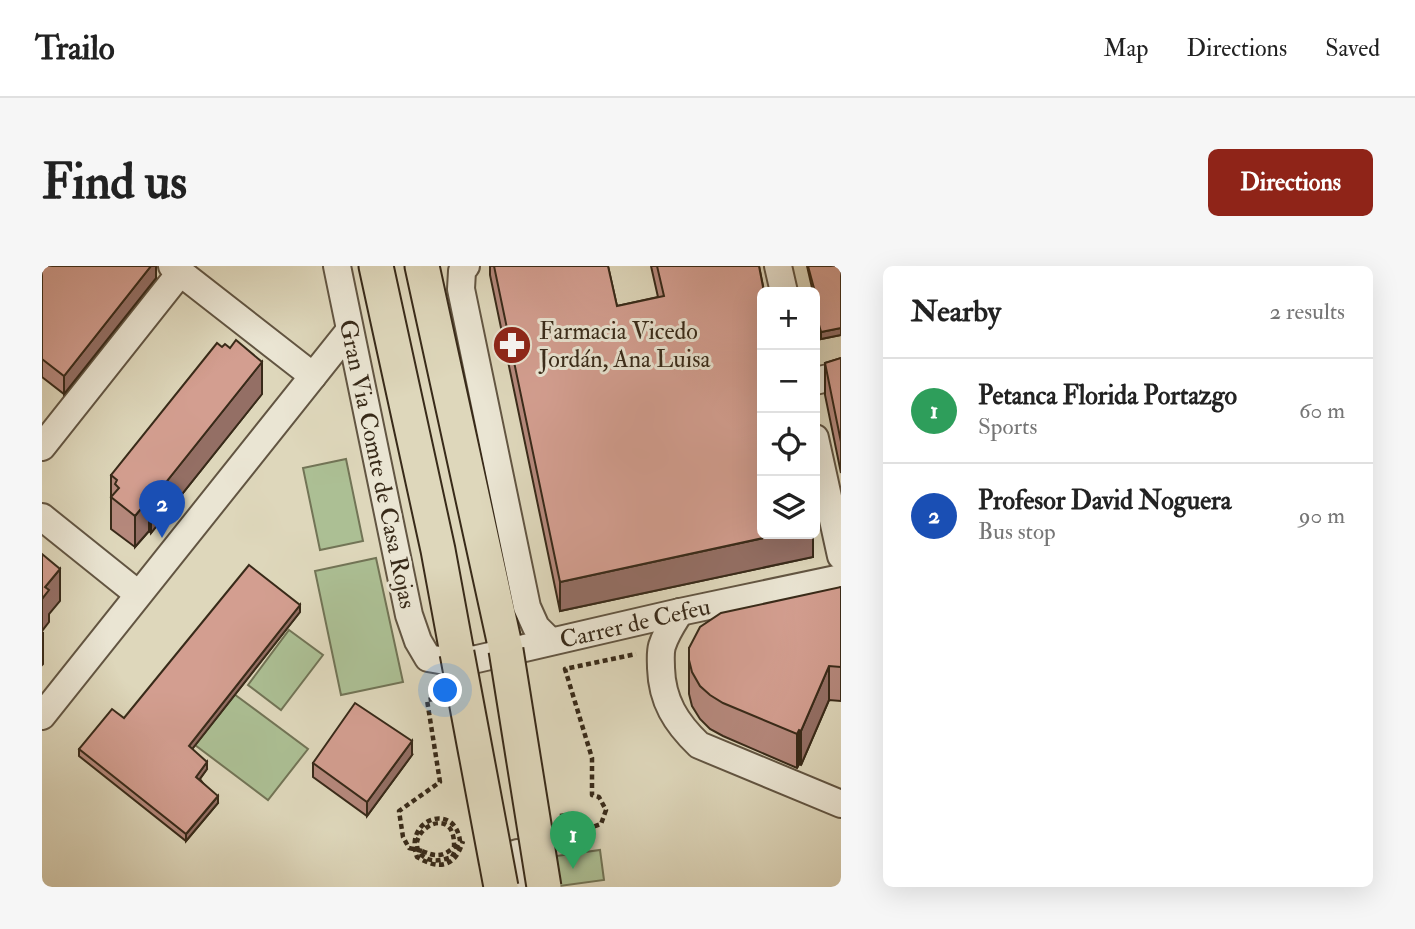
<!DOCTYPE html>
<meta charset="utf-8">
<style>
body{margin:0;font-family:"IM FELL Double Pica",serif;background:#f6f6f6;color:#222}
.controls{position:absolute;right:21px;top:21px;display:grid;overflow:hidden;border-radius:10px;box-shadow:0 7px 28px #0002}
.controls button{width:63px;height:63px;display:grid;place-items:center;padding:0;border:0;border-bottom:2px solid #e0e0e0;background:#fff;color:#222;font:35px sans-serif}
.you{position:absolute;left:404px;top:425px;width:24px;height:24px;margin:-18px;border:5px solid #fff;border-radius:50%;background:#1a73e8;box-shadow:0 0 0 10px #1a73e833}
.badge{display:grid;place-items:center;width:46px;height:46px;border-radius:50%;background:#8f2418;color:#fff;font-size:23px;font-weight:700}
.pin{position:absolute;translate:-50% -58px;filter:drop-shadow(0 2px 4px #0008)}
.pin::after{content:'';position:absolute;top:37px;width:24px;height:21px;background:inherit;clip-path:polygon(0 0,100% 0,50% 100%)}
.list{margin:0;padding:0;list-style:none}
h2{display:flex;justify-content:space-between;align-items:center;height:91px;margin:0;padding:0 28px;font-size:30px}
h2 small{font-size:23px;font-weight:400;color:#767676}
.list li{display:grid;grid-template-columns:46px 1fr auto;gap:21px;align-items:center;box-sizing:border-box;height:105px;padding:0 28px;border-top:2px solid #e0e0e0}
.list b{display:block;font-size:26px;white-space:nowrap}
.list p{margin:0;font-size:23px;white-space:nowrap;color:#767676}
.list em{font-size:23px;font-style:normal;color:#767676}
.icon{flex:none;width:38px;height:38px;fill:none;stroke:currentColor;stroke-width:2;stroke-linecap:round;stroke-linejoin:round}
.map{position:relative;flex:none;width:799px;height:621px;overflow:hidden;border-radius:10px}
header{display:flex;align-items:center;gap:42px;box-sizing:border-box;height:98px;padding:0 35px;background:#fff;border-bottom:2px solid #e0e0e0}
header strong{font-size:33px}
nav{display:flex;gap:38px;margin-inline-start:auto;font-size:24px}
.intro{display:flex;align-items:center;justify-content:space-between;box-sizing:border-box;height:168px;padding:0 42px}
h1{margin:0;font-size:49px}
.button{padding:18px 32px;border-radius:10px;background:#8f2418;color:#fff;font-size:24px;font-weight:700}
main{display:flex;gap:42px;padding:0 42px}
aside{flex:1;background:#fff;border-radius:10px;box-shadow:0 7px 28px #0002}
.map>svg:first-child{display:block}
.green{fill:#acbf94;stroke:#727456;stroke-width:2}
.lines{fill:none;stroke-linecap:round;stroke-linejoin:round}
.minor-casing{stroke:#625542;stroke-width:30}
.major-casing{stroke:#382a19;stroke-width:37}
.path{stroke:#382a19;stroke-width:4.5;stroke-dasharray:5 3.5;stroke-linecap:butt}
.minor{stroke:#eae5d3;stroke-width:26}
.major{stroke:#ded7bb;stroke-width:33}
.major-bridge-casing{stroke:#382a19;stroke-width:37;stroke-linecap:butt}
.path-bridge{stroke:#382a19;stroke-width:4.5;stroke-dasharray:5 3.5;stroke-linecap:butt}
.major-bridge{stroke:#ded7bb;stroke-width:33}
.wall{fill:#b5887c;stroke:#382a19;stroke-width:2}
.shaded-wall{fill:#946f65;stroke:#382a19;stroke-width:2}
.building{fill:#d39e90;stroke:#382a19;stroke-width:2}
.labels{text-anchor:middle;stroke-width:6;stroke-linejoin:round;paint-order:stroke}
.poi-label{font-size:24px;fill:#382a19;stroke:#eae5d3;text-anchor:start}
.street-label{font-size:24px;fill:#382a19;stroke:#eae5d3}
</style>
<header>
<strong>Trailo</strong>
<nav><a>Map</a><a>Directions</a><a>Saved</a></nav>
</header>
<div class="intro"><h1>Find us</h1><a class="button">Directions</a></div>
<main>
<div class="map">
<svg width="799" height="621" viewBox="0 0 799 621">
<rect width="100%" height="100%" fill="#ded7bb"/>
<filter id="stains"><feTurbulence type="fractalNoise" baseFrequency=".00286" numOctaves="4"/><feColorMatrix values="0 0 0 0 .2 0 0 0 0 .09 0 0 0 0 .02 0 0 0 .5 -.17"/></filter>
<radialGradient id="worn" r=".72"><stop offset=".6" stop-color="#630" stop-opacity="0"/><stop offset="1" stop-color="#630" stop-opacity=".3"/></radialGradient>
<!-- green -->
<g class="green">
<path d="M304,193L321,275L278,284L261,202Z"/>
<path d="M334,292L361,416L299,429L273,305Z"/>
<path d="M247,364L281,389L239,444L206,419Z"/>
<path d="M192,428L266,483L226,534L153,479Z"/>
<path d="M558,584L562,614L510,621L500,592Z"/>
</g>
<g class="lines">
<!-- minor casing -->
<g class="minor-casing">
<g id="minor">
<path d="M130,0L271,110"/>
<path d="M295,0L367,349L376,375L386,392L409,396L435,393L638,346L799,312"/>
<path d="M424,0L420,5L419,23L485,341L494,361L508,375"/>
<path d="M736,0L742,26"/>
<path d="M773,115L799,109"/>
<path d="M773,172L799,290"/>
<path d="M0,181L138,7"/>
<path d="M0,251L96,328"/>
<path d="M638,346C631,357 624,367 620,380C618,387 619,395 619,402C620,435 634,457 657,479L799,538"/>
<path d="M0,450L307,65"/>
<path d="M475,587L480,621"/>
</g>
</g>
<!-- major casing -->
<g class="major-casing">
<g id="major">
<path d="M334,0L396,284L415,387"/>
<path d="M380,0L464,384"/>
</g>
</g>
<!-- path -->
<g class="path">
<path d="M518,550L530,548L532,555L545,563L559,558L564,544L557,531L550,529V492L523,403L594,388"/>
<path d="M380,585L367,582L361,571L357,545L398,516L385,434L398,432"/>
</g>
<!-- minor -->
<use href="#minor" class="minor"/>
<!-- major -->
<use href="#major" class="major"/>
<!-- major-bridge casing -->
<g class="major-bridge-casing">
<g id="major-bridge">
<path d="M464,384L502,621"/>
<path d="M415,387L459,621"/>
</g>
</g>
<!-- path-bridge -->
<path class="path-bridge" d="M380,585C394,591 401,591 412,581C414,532 355,570 382,591C391,597 401,594 410,591L418,575C413,535 361,553 375,591C397,604 413,602 421,575"/>
<!-- major-bridge -->
<use href="#major-bridge" class="major-bridge"/>
</g>
<!-- wall -->
<g class="wall">
<path d="M0,0H114V12L22,128L0,111Z"/>
<path d="M448,0H566L575,40L616,31L609,0H717L771,268V291L518,345L448,9Z"/>
<path d="M765,0H799V69L779,73L773,51V26H771Z"/>
<path d="M799,92V207L783,129V97Z"/>
<path d="M220,128L109,267L107,265L93,281L69,263V209Z"/>
<path d="M799,321V435L787,434L759,499L757,498L755,502L681,470L668,463L658,453L650,440L647,428V382Z"/>
<path d="M258,346L150,483L165,503L158,513L176,537L144,575L37,490V483L82,452Z"/>
<path d="M370,489L325,550L271,511V497Z"/>
</g>
<!-- shaded-wall -->
<g class="shaded-wall">
<path d="M109,0H114V12L22,128V110Z"/>
<path d="M799,62V69L779,73V66Z"/>
<path d="M220,96V128L109,267V235Z"/>
<path d="M107,233V265L93,281V250Z"/>
<path d="M740,268H771V291L518,345V316Z"/>
<path d="M18,303V335L7,348V356L0,365V333L3,321Z"/>
<path d="M258,339V346L147,487V480Z"/>
<path d="M1,366V398L0,399V368Z"/>
<path d="M787,400V434L759,499V465Z"/>
<path d="M757,464V498L755,502V468Z"/>
<path d="M370,475V489L325,550V536Z"/>
<path d="M165,496V503L154,518V511Z"/>
<path d="M176,530V537L144,575V568Z"/>
</g>
<!-- building -->
<g class="building">
<path d="M0,0H109L22,110L0,93Z"/>
<path d="M452,0H566L575,40L622,30L615,0H717L722,26H720V268H740L518,316Z"/>
<path d="M766,0H799V62L779,66L773,44V35H774L773,26Z"/>
<path d="M194,74L220,96L109,235L107,233L93,250L69,231L77,222L73,218L75,214L69,209L175,77L180,81L183,78L188,82Z"/>
<path d="M799,92V176L783,97Z"/>
<path d="M0,288L18,303L3,321L7,324L0,333Z"/>
<path d="M207,299L258,339L147,480L165,496L154,511L176,530L144,568L37,483L70,443L82,452Z"/>
<path d="M799,321V401L787,400L759,465L757,464L755,468L681,437L668,429L658,420L650,406L647,394V382L658,361L679,347Z"/>
<path d="M313,437L370,475L325,536L271,497Z"/>
</g>
<!-- icons -->
<defs>
<g id="pharmacy-disc" transform="scale(2.0125)"><circle r="9.5" fill="#8f2418" stroke="#eae5d3"/><path d="M-2-6h4v4h4v4h-4v4h-4v-4h-4v-4h4Z" fill="#fff"/></g>
</defs>
<g fill-rule="evenodd">
<use href="#pharmacy-disc" x="470" y="79"/>
</g>
<g class="labels">
<!-- poi labels -->
<g class="poi-label">
<text x="497" y="73">Farmacia Vicedo<tspan x="497" dy="28">Jordán, Ana Luisa</tspan></text>
</g>
<!-- street labels -->
<g class="street-label">
<text transform="translate(336 198) rotate(78)" y="8">Gran Via Comte de Casa Rojas</text>
<text transform="translate(593 357) rotate(-13)" y="8">Carrer de Cefeu</text>
</g>
</g>
<rect width="100%" height="100%" filter="url(#stains)"/>
<rect width="100%" height="100%" fill="url(#worn)"/>
</svg>
<div class="controls">
<button>+</button>
<button>−</button>
<button><svg class="icon" aria-label="locate" viewBox="0 0 24 24"><circle cx="12" cy="12" r="6"/><path d="M12 2v4M12 18v4M2 12h4M18 12h4"/></svg></button>
<button><svg class="icon" aria-label="layers" viewBox="0 0 24 24"><path d="M12 4l9 5-9 5-9-5zM3 14l9 5 9-5"/></svg></button>
</div>
<div class="you"></div>
<div class="pin badge" style="left:531px;top:603px;background:#2e9e5b">1</div>
<div class="pin badge" style="left:120px;top:272px;background:#1a4fb4">2</div>
</div>
<aside>
<h2>Nearby<small>2 results</small></h2>
<ul class="list">
<li><span class="badge" style="background:#2e9e5b">1</span><div><b>Petanca Florida Portazgo</b><p>Sports</p></div><em>60 m</em></li>
<li><span class="badge" style="background:#1a4fb4">2</span><div><b>Profesor David Noguera</b><p>Bus stop</p></div><em>90 m</em></li>
</ul>
</aside>
</main>
